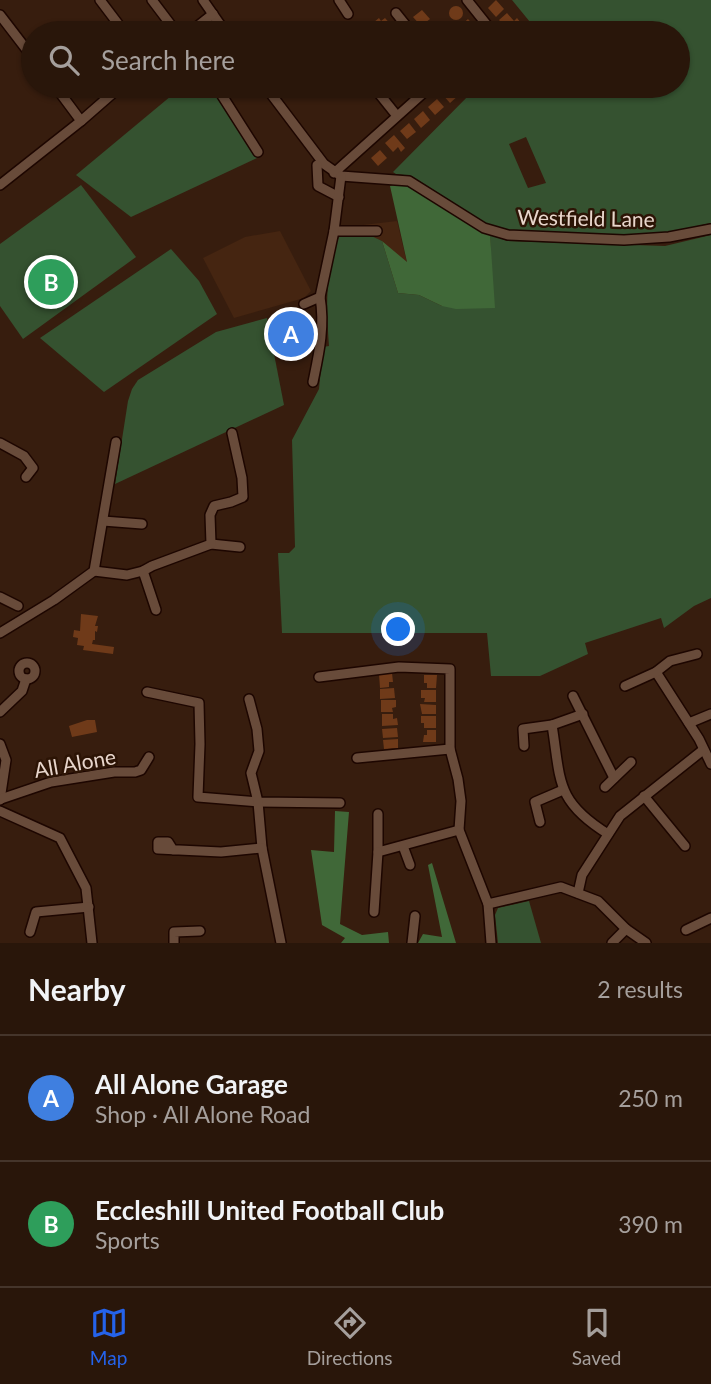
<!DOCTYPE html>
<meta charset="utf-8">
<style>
body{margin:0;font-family:Lato,sans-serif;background:#311f13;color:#f1f3f6}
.you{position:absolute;left:399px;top:630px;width:24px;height:24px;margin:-18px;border:5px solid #fff;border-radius:50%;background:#1a73e8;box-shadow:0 0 0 10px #1a73e833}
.badge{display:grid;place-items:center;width:46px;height:46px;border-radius:50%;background:#2563eb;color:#fff;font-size:23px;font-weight:700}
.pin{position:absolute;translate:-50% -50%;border:4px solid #fff;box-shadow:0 2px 7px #0006}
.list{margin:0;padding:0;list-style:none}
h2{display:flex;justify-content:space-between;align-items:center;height:91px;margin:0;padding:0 28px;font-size:30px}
h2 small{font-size:23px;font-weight:400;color:#a59f9c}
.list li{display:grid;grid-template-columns:46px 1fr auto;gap:21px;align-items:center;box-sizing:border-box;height:126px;padding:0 28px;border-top:2px solid #45352b}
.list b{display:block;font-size:26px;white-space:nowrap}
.list p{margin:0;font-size:23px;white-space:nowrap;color:#a59f9c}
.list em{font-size:23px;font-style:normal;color:#a59f9c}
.icon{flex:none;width:38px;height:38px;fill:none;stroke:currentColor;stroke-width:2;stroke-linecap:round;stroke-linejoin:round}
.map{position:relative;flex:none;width:711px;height:943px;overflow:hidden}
.search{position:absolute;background:#29160a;box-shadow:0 2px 5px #0004;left:21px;right:21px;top:21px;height:77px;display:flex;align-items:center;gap:18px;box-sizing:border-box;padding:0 24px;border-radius:38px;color:#a59f9c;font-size:26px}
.sheet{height:343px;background:#29160a}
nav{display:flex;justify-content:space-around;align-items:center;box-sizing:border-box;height:98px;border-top:2px solid #45352b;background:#29160a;font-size:19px;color:#a59f9c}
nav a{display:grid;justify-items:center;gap:4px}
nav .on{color:#2563eb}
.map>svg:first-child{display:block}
.built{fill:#452511}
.green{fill:#355230;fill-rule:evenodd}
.forest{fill:#406838}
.building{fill:#6f3a19}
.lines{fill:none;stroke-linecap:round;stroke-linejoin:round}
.minor-casing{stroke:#1d0600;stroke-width:12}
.minor{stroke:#684b3a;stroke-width:9}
.labels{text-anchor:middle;stroke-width:5;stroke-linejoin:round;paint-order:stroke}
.street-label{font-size:21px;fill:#e8d6cc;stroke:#2c1405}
</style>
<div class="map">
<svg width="711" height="943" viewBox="0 0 711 943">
<rect width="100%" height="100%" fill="#371d0e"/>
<!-- built -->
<g class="built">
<path d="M397,221L407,263L382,241L346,227Z"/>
<path d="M280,231L311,291L304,298L234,318L203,258L245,237Z"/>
</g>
<!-- green -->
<g class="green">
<path d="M512,0H711V223L684,229L681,232L632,236L528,232L493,228L412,176L396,174L393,172L478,86H678V33H539ZM526,137L546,183L528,188L509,144Z"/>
<path d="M183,86H209L257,158L131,217L76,175Z"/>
<path d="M81,185L136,257L23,339L0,306V244Z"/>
<path d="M365,233L382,241L398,293L419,295L442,306L491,263L490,234L507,241L665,246L711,235V598L694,606L664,628L661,618L585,643L588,654L540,676H491L487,633H282L278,553H289L295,547L292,440L319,389L323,347L329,346C326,305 325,273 340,234Z"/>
<path d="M171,249L199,281L217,314L104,392L40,338Z"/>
<path d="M267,318L284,405L115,484L128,401L132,389L138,380L216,332Z"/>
<path d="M529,901L541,943H498L495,915L498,908Z"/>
</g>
<!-- forest -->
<g class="forest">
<path d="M400,183L412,185L490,234L495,308L456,309L442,306L419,295L398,293L382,241L407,262L390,186Z"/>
<path d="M335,811L349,812L340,924L362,935L388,932L389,943H341L345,938L322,925L311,850L334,852Z"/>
<path d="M432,863L456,943H418L423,934L442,937L428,865Z"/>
</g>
<!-- building -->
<g class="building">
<path d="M496,0L504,9L496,17L488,8Z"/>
<circle cx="456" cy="13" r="7"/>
<path d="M422,10L430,19L421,26L413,17Z"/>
<path d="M507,13L514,21L517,18L521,23L512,31L509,27L507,29L499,20Z"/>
<path d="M379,18L381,21L385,18L393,27L383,33L374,22Z"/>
<path d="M468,19L476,28L469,33H464L459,27Z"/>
<path d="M451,86L459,95L450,103L442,94Z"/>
<path d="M437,99L444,107L435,115L428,107Z"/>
<path d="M423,111L430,120L421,128L414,119Z"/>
<path d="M409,123L416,132L407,139L400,131Z"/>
<path d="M394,135L405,148L401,152L398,147L393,152L385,143Z"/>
<path d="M380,150L387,158L378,166L371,158Z"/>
<path d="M81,614L98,616L95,626H98L97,632L95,631V640H93L92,644L114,647L113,654L83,650L84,646L77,645L78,638L73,637L74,630L80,631Z"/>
<path d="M392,673L393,682H389V687L380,688L379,674Z"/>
<path d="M424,675H437L436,688H427V683H424Z"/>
<path d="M394,688L395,698L380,699V689Z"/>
<path d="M421,690H436V702H424L425,698H421Z"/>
<path d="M381,700H396V707L392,708L393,712H381Z"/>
<path d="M420,704L436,705V714H422Z"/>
<path d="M382,714H393V719L397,718L398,725L382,726Z"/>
<path d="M421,716H436V728H424V723H421Z"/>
<path d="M87,720H95L97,732L72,737L69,726Z"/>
<path d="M397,728L398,737L383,738L382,729Z"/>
<path d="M427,730H436V742H423L424,735H427Z"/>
<path d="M398,739V748L384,749L383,740Z"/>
</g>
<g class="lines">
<!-- minor casing -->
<g class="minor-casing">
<g id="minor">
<path d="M100,0L125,33"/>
<path d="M152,0L177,33"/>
<path d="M203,0L226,33"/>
<path d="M339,0L348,14"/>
<path d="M467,0L491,30L488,33"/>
<path d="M396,13L412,33"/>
<path d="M0,15L33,58"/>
<path d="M189,33L213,14"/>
<path d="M55,86L81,121"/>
<path d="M216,86L258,152"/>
<path d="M265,86L324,164L341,176L409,181L484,228L508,235L624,240L669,237L711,229"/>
<path d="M373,86L397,116"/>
<path d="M317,165L318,186L339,197"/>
<path d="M334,173L431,86"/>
<path d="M0,185L81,121L121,86"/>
<path d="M334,231H377"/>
<path d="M304,304L320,297L334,231L341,176"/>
<path d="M313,382C319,353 325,327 320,297"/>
<path d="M0,443L24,456L33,468L26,477"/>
<path d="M103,521L142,524"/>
<path d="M211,544L240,547"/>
<path d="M94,571L127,575L143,571L152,566L211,544L210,515L214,506L231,502L243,497L242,478L232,433"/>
<path d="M143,571L156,610"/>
<path d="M0,597L18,606"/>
<path d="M0,633L54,600L94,571L116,442"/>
<circle cx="27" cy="671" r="8"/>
<path d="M656,672L699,739L711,764"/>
<path d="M319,677L399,667L450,669V749L458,779L461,801L459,830L488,904L491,943"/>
<path d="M625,686L656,672L670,661L697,654"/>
<path d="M147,692L199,703L200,744L198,797L258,802L340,803"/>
<path d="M573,696L614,778"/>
<path d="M249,699L257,729L259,751L251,773L258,802L262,848L281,943"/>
<path d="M0,712L22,691L26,679"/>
<path d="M689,723L711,714"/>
<path d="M552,725C561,781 555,801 608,834"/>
<path d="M0,744L6,760L0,800"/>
<path d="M524,746L523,729L552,725L583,714"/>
<path d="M357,758L450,749"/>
<path d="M605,787L631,762"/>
<path d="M644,796L685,846"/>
<path d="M1,799L51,782L114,772H135L141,770L149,757"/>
<path d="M0,811L60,838L86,888L92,943"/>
<path d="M378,814V852L459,830"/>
<path d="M540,822L535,802L563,790"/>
<path d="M403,846L410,865"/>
<path d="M173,850L168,842H158V849L221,852L262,848"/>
<path d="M578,893L582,875L620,816L703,750"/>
<path d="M488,904L561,887L598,901L626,929L646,943"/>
<path d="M374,912L378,852"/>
<path d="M686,930L711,918"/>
<path d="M30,932L36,912L89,907"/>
<path d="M174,943V932L200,931"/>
<path d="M412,943L415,916"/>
<path d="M612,943L626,929"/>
</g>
</g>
<!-- minor -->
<use href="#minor" class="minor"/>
</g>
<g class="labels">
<!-- street labels -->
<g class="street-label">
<text transform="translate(586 219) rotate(1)" y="7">Westfield Lane</text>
<text transform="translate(75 764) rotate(-10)" y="7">All Alone</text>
</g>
</g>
</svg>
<div class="you"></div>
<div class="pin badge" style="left:291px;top:334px;background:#3f7fe0">A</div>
<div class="pin badge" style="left:51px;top:282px;background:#2e9e5b">B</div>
<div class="search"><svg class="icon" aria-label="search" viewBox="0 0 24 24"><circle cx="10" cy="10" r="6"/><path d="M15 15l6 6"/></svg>Search here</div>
</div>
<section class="sheet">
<h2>Nearby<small>2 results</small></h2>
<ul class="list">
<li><span class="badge" style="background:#3f7fe0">A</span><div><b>All Alone Garage</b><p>Shop · All Alone Road</p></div><em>250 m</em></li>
<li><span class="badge" style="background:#2e9e5b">B</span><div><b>Eccleshill United Football Club</b><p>Sports</p></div><em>390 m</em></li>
</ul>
</section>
<nav>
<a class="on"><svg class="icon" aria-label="map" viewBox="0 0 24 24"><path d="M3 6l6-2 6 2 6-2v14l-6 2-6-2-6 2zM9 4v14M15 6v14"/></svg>Map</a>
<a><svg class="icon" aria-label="directions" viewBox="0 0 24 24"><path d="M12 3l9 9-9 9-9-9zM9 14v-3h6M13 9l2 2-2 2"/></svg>Directions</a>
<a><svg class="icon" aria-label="saved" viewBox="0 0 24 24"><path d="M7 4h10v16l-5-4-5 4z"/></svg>Saved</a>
</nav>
